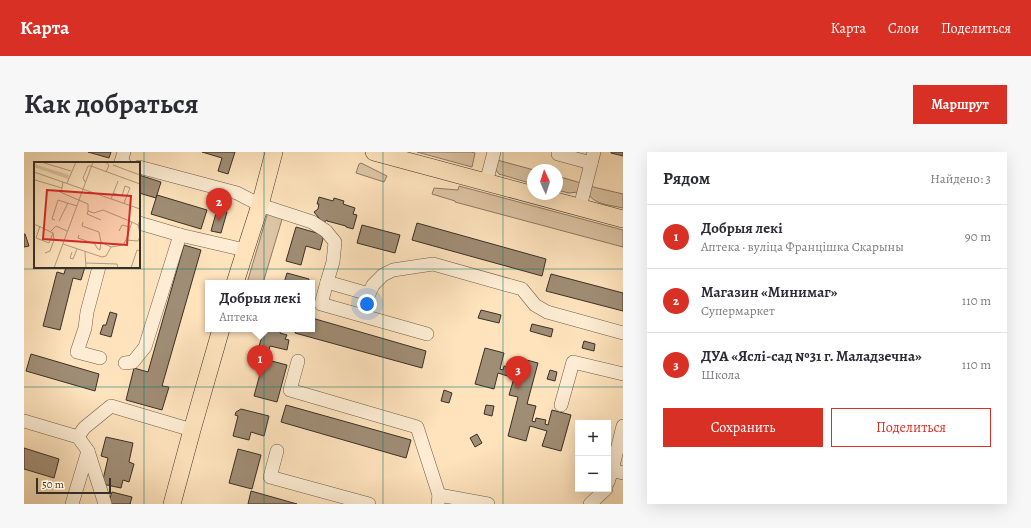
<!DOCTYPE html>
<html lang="ru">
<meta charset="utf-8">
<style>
body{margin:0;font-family:Alegreya,serif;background:#f7f7f7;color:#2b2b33}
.controls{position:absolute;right:12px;bottom:12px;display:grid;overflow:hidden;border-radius:0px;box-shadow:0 4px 16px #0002}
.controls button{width:36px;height:36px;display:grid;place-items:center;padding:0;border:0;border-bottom:1px solid #e1e1e2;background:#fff;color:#2b2b33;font:20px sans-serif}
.compass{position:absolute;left:503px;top:12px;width:36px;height:36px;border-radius:50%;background:#fff;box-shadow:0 4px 16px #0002;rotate:356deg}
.scale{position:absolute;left:12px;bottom:10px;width:75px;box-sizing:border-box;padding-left:4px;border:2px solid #3a2f27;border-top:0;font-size:11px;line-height:14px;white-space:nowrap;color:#3a2f27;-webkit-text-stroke:3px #feedd4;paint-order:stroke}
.you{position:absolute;left:343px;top:152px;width:14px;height:14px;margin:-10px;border:3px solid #fff;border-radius:50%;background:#1a73e8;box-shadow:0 0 0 6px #1a73e833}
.badge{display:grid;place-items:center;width:26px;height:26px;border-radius:50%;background:#d93025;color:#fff;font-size:13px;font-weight:700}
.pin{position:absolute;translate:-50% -33px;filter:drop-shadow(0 1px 2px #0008)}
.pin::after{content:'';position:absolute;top:21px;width:14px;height:12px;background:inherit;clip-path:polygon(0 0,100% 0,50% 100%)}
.popup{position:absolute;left:181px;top:128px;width:110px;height:52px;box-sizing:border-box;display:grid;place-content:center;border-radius:0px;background:#fff;filter:drop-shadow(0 1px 3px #0005);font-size:13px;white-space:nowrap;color:#7c7c81}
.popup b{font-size:15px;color:#2b2b33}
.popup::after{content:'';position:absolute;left:50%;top:100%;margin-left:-8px;border:8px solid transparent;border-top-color:#fff}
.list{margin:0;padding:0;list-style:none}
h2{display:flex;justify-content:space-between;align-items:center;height:52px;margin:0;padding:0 16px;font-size:17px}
h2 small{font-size:13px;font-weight:400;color:#7c7c81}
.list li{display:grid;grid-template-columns:26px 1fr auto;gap:12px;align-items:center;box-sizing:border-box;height:64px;padding:0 16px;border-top:1px solid #e1e1e2}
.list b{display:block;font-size:15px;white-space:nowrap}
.list p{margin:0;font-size:13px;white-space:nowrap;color:#7c7c81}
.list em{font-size:13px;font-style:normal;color:#7c7c81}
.actions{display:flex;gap:8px;padding:12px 16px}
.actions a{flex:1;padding:9px 0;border:1px solid #d93025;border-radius:0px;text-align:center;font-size:14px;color:#d93025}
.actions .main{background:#d93025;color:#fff}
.map{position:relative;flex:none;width:599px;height:352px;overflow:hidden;border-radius:0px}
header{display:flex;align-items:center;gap:24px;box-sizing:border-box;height:56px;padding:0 20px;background:#d93025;color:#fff}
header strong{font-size:19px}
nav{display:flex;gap:22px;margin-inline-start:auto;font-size:14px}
.intro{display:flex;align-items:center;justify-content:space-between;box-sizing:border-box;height:96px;padding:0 24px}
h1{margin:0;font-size:28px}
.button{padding:10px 18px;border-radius:0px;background:#d93025;color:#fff;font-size:14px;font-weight:700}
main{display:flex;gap:24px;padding:0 24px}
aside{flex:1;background:#fff;border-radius:0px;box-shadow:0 4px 16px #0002}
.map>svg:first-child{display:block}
.green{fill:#ddc4a4;stroke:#8c7a66}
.building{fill:#a08d75;stroke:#3a2f27}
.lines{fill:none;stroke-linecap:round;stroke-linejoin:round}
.minor-casing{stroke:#6b5c4c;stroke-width:14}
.major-casing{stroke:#3a2f27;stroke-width:18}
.minor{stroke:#feedd4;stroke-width:13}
.major{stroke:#fee3bd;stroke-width:17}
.grid{fill:none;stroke:#0f766e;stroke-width:1;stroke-opacity:0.55}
.inset-road{fill:none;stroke:#b09b81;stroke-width:1}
.view{fill:#d62828;fill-opacity:0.15;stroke:#d62828;stroke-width:2}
.inset-edge{fill:none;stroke:#3a2f27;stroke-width:2}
</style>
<header>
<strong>Карта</strong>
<nav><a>Карта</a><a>Слои</a><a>Поделиться</a></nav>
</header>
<div class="intro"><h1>Как добраться</h1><a class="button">Маршрут</a></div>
<main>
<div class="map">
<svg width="599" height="352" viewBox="0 0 599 352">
<rect width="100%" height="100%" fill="#fee3bd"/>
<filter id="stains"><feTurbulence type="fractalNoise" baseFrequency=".005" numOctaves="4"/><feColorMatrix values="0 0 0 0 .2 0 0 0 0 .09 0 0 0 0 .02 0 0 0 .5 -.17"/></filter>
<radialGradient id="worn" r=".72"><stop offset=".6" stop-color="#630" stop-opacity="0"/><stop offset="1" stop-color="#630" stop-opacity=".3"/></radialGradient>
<!-- green -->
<g class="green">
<path d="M393,0H447L451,1L448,15Z"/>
<path d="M473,8L510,18H509V32L475,22C470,17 471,14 473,8Z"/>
<path d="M337,11L363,24L360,30L332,21L335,12Z"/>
<path d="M533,24L557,31L554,40L545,41L533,38Z"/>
<path d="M435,34L599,78V95L431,50V49L408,42L410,36L434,38Z"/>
<path d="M565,34L599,42V56C587,53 560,52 565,34Z"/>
<path d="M244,60L259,64L239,131H223Z"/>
</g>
<!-- building -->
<g class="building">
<path d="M64,0H87L85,6Z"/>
<path d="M178,0H211L204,22L194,19L198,6Z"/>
<path d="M587,0H599V4L587,1Z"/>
<path d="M115,23L137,30L132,46L115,41Z"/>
<path d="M133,43L183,58L177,77L127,62Z"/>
<path d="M295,45L309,49L310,46L320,49L319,52L331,56L329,62L333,63L329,77L322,75V74L303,69V68L299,71L290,60L294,57L295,52H293Z"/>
<path d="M196,47L203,49L200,59L203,60L197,81L187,79Z"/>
<path d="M393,71L522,107L518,124L388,88Z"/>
<path d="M338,73L376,83L371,101L333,91Z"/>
<path d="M272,75L300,83L296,98L282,94L277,113L262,109Z"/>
<path d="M0,82H1L5,94L0,95Z"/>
<path d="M160,93L177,98L138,234L145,235L138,258L102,248L110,216L124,220Z"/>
<path d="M42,115H61L57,128L49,126L36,178L19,174L33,120L40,122Z"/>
<path d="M263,121L285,127L284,131H260Z"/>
<path d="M527,122L599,141V159L522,139Z"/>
<path d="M457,158L477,163L475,171L454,166Z"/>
<path d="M86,160L93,162L87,185L76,182L79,173H82Z"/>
<path d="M288,166L402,199L398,216L271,181L273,177H288Z"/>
<path d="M508,172L529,177L527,185L506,179Z"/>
<path d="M240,177H257L256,181L263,183L261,187L265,188L263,198L246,194L244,201L234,198Z"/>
<path d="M560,189L571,192L570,199L558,196Z"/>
<path d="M461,196L480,201L476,217L479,218L480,214L489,217L488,221L491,222L495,206L514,211L503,252L512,254L508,269L511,270L512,266L522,268L521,272L524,273L528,258L547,263L537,299L518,294L523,279L506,274L502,289L484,284L494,245L485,243L490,226L474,221L470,237L451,232Z"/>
<path d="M7,202L75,222L71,239L2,219Z"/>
<path d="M240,207L263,213L253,250L230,244Z"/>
<path d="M526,218L533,220L531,229L523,227Z"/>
<path d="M420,238L428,241L425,251L417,249Z"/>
<path d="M262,253L387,288L382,306L257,270Z"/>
<path d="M462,253L470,254L468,264L460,262Z"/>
<path d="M217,257L245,264L240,284L227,280L225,288L209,284L214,264L211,263L212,260Z"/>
<path d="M453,282L458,291L451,295L446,286Z"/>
<path d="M82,285L109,291L105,310L110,312L105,330L99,328L97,336L78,332L84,306L77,304Z"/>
<path d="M0,296L35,307L30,326L0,317Z"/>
<path d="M214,297L237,303L228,337L205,331Z"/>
<path d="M227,339L273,352H224Z"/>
<path d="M88,340L108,345L106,352H107H84Z"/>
</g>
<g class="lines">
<!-- minor casing -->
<g class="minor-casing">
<g id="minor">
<path d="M100,0L97,10L100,11"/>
<path d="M534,2L567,11"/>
<path d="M115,15L213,41L236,53L288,70L302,79L311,90L309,110L303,130L345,142L349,133L359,123L369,118L409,112L498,137L511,153L523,160L599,181"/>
<path d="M462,31L470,0"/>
<path d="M556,55L570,0"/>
<path d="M115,71L156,83L221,98"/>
<path d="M75,115L63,160L61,176L53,200L76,206"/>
<path d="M303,130L297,152L403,182"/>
<path d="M274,209L266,238L393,275L415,343"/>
<path d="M101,211L109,210L121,195L156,83"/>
<path d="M537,253L549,210L599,222"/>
<path d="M0,269L54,285L64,299L81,352"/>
<path d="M54,285L60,276L87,254L168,278"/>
<path d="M253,299L246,325L345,352"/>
<path d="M588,318L599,274"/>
<path d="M584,330L588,318L599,321"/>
<path d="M48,352L64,299"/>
<path d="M414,352L415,343L464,352"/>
<path d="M566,352L582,337"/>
</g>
</g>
<!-- major casing -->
<g class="major-casing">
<g id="major">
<path d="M350,0L599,67"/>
<path d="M211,131L236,53L250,0"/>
<path d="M148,352L168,278L197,177"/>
</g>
</g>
<!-- minor -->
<use href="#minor" class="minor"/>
<!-- major -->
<use href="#major" class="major"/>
</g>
<!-- grid -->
<path class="grid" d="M120,0V352M240,0V352M359,0V352M479,0V352M0,117H599M0,235H599"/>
<!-- overview -->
<g transform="translate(10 10)">
<rect width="106" height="106" fill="#fee3bd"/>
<path d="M0,2L35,13L34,17L0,5Z" fill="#ddc4a4"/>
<path class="inset-road" d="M7,0L37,9M71,0L75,3L72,10M79,3L106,13M0,10L106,47M1,18L28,26L29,20M51,20L49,16L54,4H57L106,22M33,21L42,0M28,26L26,30L54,42V49L60,51L69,48L98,60M79,31L88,34L91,24L96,26L90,41M77,37L84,19M54,49L53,52L67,58M21,58L18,57L24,38L43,44M106,58L104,63L106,71M25,59L34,41M49,60L48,64L65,70L67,80M0,62L19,71L20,78L16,89L11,91M6,64L2,76L15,81L19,71M17,69L22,64L33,69M85,69L88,63L96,65M45,73L44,76L61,82L63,86L66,88L67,80L77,85M92,78L98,60L106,64M29,82L68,95L72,94L77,85L89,83L92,78L104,79L106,75M38,90L36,96L39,97L43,87M51,90L52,106M52,101L83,102L84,106M20,106L59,0M97,106L103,88L106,89"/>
<path class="view" d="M13,28L97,34L93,83L9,77Z"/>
<rect width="106" height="106" class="inset-edge"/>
</g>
<rect width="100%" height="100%" filter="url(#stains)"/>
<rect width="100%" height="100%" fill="url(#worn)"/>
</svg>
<div class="controls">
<button>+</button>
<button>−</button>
</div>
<svg class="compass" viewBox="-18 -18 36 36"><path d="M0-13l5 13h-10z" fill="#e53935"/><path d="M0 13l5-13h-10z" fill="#7c7c81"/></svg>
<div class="scale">50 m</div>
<div class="you"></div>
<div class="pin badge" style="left:236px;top:226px">1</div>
<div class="popup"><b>Добрыя лекі</b>Аптека</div>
<div class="pin badge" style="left:195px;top:69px">2</div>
<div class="pin badge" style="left:494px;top:237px">3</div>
</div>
<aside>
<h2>Рядом<small>Найдено: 3</small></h2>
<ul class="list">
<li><span class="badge">1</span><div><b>Добрыя лекі</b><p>Аптека · вуліца Францішка Скарыны</p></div><em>90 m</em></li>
<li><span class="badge">2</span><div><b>Магазин «Минимаг»</b><p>Супермаркет</p></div><em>110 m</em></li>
<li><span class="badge">3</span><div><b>ДУА «Яслі-сад №31 г. Маладзечна»</b><p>Школа</p></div><em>110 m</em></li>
</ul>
<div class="actions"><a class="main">Сохранить</a><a>Поделиться</a></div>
</aside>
</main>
